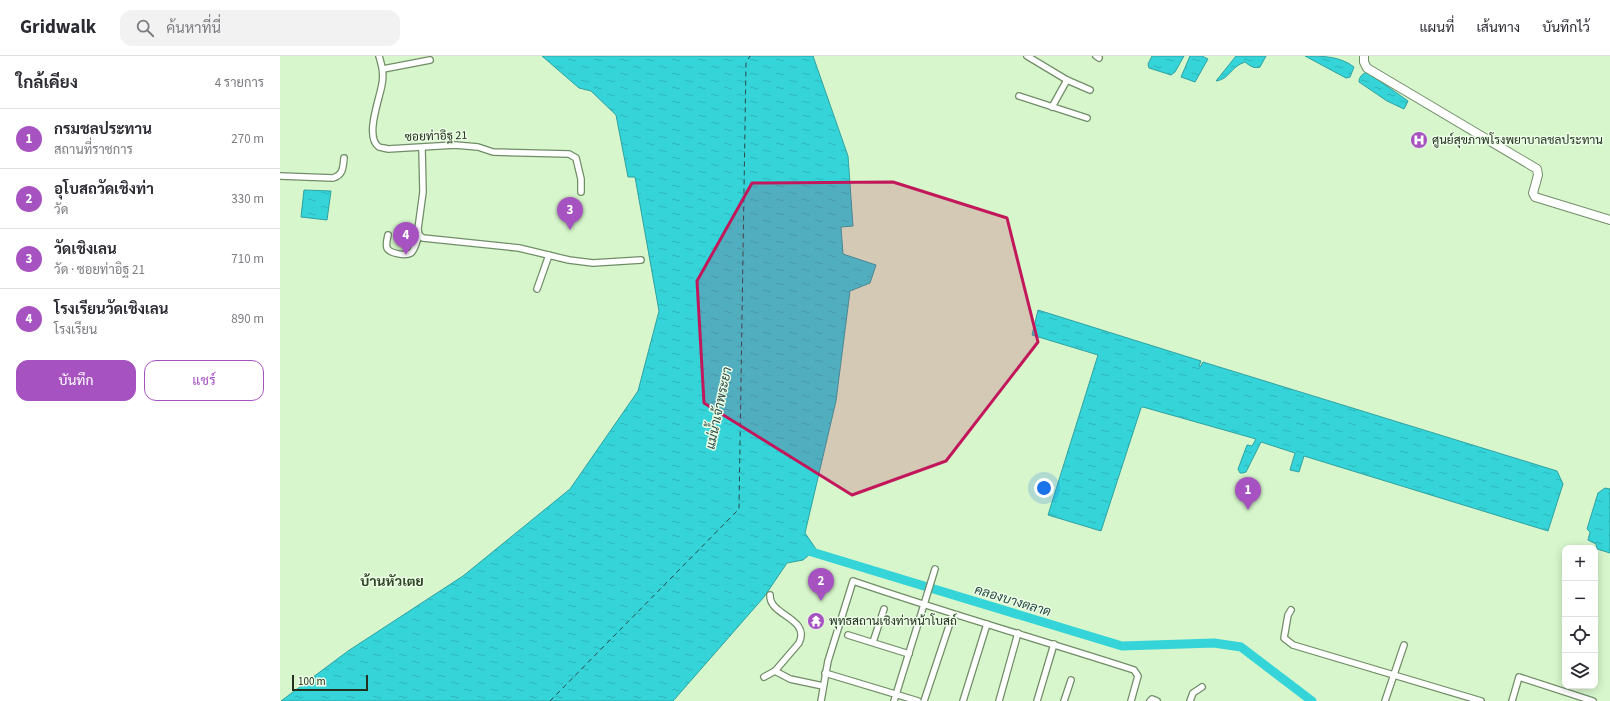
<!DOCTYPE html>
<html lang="th">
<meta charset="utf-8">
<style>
body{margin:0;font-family:"Source Sans 3",Sarabun,sans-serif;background:#f2f2f3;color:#2b2b33}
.controls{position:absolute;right:12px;bottom:12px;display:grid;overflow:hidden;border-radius:8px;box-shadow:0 2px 10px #0003}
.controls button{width:36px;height:36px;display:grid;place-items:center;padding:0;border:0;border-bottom:1px solid #e1e1e2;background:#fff;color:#2b2b33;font:20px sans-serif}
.scale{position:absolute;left:12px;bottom:10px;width:76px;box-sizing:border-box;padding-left:4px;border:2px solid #232f1f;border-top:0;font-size:11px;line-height:14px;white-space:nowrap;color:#232f1f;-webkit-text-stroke:3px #ecffe6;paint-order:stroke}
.you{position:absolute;left:764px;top:432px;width:14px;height:14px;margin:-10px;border:3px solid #fff;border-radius:50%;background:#1a73e8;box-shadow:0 0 0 6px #1a73e833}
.badge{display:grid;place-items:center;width:26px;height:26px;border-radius:50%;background:#a752c1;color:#fff;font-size:13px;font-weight:700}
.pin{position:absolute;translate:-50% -33px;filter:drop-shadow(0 1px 2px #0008)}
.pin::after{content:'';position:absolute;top:21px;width:14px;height:12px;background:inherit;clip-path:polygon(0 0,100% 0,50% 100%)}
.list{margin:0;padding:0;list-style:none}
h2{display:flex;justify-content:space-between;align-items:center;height:52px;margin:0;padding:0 16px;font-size:17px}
h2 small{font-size:13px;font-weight:400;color:#7c7c81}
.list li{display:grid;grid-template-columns:26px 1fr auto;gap:12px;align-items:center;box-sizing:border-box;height:60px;padding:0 16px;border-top:1px solid #e1e1e2}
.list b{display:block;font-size:15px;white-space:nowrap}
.list p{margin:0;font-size:13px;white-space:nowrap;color:#7c7c81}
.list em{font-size:13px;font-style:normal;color:#7c7c81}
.actions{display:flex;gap:8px;padding:12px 16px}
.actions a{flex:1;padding:9px 0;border:1px solid #a752c1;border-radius:12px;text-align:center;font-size:14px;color:#a752c1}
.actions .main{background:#a752c1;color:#fff}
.icon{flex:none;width:22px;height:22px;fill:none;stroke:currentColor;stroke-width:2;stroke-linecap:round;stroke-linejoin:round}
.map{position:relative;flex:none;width:1330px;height:645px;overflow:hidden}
header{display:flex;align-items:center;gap:24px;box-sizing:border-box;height:56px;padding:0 20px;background:#fff;border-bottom:1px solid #e1e1e2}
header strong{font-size:19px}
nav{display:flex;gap:22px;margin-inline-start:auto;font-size:14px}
.search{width:280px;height:36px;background:#f2f2f3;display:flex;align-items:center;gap:10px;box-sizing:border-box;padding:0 14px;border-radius:12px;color:#7c7c81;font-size:15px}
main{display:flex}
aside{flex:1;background:#fff}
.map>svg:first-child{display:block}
.water{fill:url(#water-ripples);stroke:#2fa2a1}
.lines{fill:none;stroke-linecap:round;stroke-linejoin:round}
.river{stroke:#34d4d9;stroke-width:9}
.ferry{stroke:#2a4a4a;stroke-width:1;stroke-dasharray:5 4;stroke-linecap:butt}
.street-casing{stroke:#718d68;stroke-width:8}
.secondary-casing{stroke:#718d68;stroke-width:10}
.street{stroke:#fff;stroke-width:5.5}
.secondary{stroke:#fff;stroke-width:8}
.marked{fill:#c2185b;fill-opacity:0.2;stroke:#c2185b;stroke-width:3;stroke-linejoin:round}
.labels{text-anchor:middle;stroke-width:3;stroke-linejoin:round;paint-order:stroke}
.street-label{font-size:12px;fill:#232f1f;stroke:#ecffe6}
.poi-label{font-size:12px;fill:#232f1f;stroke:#ecffe6;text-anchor:start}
.water-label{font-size:13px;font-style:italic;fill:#2a4a4a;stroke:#ecffe6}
.quarter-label{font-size:14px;font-weight:bold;fill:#2f4725;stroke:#ecffe6}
</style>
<header>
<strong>Gridwalk</strong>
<div class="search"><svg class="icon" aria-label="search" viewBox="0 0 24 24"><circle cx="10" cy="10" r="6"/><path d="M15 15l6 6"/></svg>ค้นหาที่นี่</div>
<nav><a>แผนที่</a><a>เส้นทาง</a><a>บันทึกไว้</a></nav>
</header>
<main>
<aside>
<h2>ใกล้เคียง<small>4 รายการ</small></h2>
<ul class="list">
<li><span class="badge">1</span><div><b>กรมชลประทาน</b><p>สถานที่ราชการ</p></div><em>270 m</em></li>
<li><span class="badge">2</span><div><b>อุโบสถวัดเชิงท่า</b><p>วัด</p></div><em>330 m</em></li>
<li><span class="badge">3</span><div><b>วัดเชิงเลน</b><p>วัด · ซอยท่าอิฐ 21</p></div><em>710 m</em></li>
<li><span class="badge">4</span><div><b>โรงเรียนวัดเชิงเลน</b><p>โรงเรียน</p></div><em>890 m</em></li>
</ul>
<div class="actions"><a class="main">บันทึก</a><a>แชร์</a></div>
</aside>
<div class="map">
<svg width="1330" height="645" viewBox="0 0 1330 645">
<defs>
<pattern id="water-ripples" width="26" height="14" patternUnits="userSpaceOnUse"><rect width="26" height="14" fill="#34d4d9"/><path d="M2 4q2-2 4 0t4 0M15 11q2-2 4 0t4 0" fill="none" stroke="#2eb6ba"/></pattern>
</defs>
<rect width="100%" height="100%" fill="#d7f6cc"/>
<!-- water -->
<g class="water">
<path d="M262,0H533L568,100L573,170L561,171L563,198L596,209L590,227L570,235L556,345L525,477L536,493L523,504L507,507L484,541L393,645H1L68,595L183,520L290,433L358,335L379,255L355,121H348L336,59L311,35L299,32Z"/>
<path d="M872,0H904L895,16L891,19L869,12L868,8Z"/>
<path d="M910,0H922L928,3L915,26L901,21Z"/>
<path d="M956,0H986L980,11C974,13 970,10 965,6C950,11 950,23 936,25Z"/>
<path d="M1025,0C1042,0 1060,0 1074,11L1070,21L1066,22Z"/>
<path d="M1087,16L1128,45L1124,53L1107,45L1079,26C1079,21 1082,18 1087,16Z"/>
<path d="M24,134L51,135L47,164L21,161Z"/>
<path d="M758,254L921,305L919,310L920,311L923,306L1277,415L1283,428L1268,475L1024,400L1019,416L1010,414L1015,397L981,386L966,416L963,417H960L958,413L967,389L972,390L976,383L863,351L861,352L821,475L768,459L818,299L752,279Z"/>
<path d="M1325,432L1330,433V497L1317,493L1316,488L1308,484L1310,476L1307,473L1318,437Z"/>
</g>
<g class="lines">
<!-- river -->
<path class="river" d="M522,493L842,590L934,587L961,591L1032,645"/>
<!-- ferry -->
<path class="ferry" d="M270,645L459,453L466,7L470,0"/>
<!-- street casing -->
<g class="street-casing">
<g id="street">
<path d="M99,0C102,10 104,18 102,28C100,42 84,81 99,91C102,92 105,92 108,93L175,89L198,91L213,96L289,98L296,102L301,123V136"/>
<path d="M747,0L787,24L810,34"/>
<path d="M816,0L819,2"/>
<path d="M103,13L150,4"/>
<path d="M739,40L807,62"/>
<path d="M772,51L787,24"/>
<path d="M142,92L143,136L138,173L139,179L143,182L239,192L289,204L313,207L361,204"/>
<path d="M0,120L53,122C63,119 63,112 64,102"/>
<path d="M108,179C107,183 106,189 107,192C110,198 126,200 131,197C135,194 137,184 139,179"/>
<path d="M257,233L269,199"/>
<path d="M1011,554L1008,559L1004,582L1013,589L1201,645"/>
<path d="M568,579L629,598"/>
<path d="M593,586L604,553"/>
<path d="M495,615L510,623L543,630"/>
<path d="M545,617L638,645"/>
<path d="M484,621L495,615L519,587C531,562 489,560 490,539"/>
<path d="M541,645L548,605L573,525C666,557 761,584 854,614L858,620L851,645"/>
<path d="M614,645L655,513"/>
<path d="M644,645L673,558"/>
<path d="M683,645L707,568"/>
<path d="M719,645L738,577"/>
<path d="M757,645L774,588"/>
<path d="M784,645L791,624"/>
<path d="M870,645L872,643L877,645"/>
<path d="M910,645L913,637L922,631"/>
<path d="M1105,645L1124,589"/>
<path d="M1232,645L1239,621L1313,645"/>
</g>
</g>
<!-- secondary casing -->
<g class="secondary-casing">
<path id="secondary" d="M1084,0V6L1087,12L1257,113L1258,119L1253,137L1255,141L1330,164"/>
</g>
<!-- street -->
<use href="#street" class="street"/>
<!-- secondary -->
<use href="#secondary" class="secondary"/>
</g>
<!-- marked area -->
<path class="marked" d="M613,126L727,162L758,286L666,405L572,439L424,347L417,225L472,127Z"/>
<!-- icons -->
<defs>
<g id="hospital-disc" transform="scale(0.9)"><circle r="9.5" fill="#a752c1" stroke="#ecffe6"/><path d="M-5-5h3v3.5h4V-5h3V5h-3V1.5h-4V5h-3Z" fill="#fff"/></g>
<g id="temple-disc" transform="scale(0.9)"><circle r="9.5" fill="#a752c1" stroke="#ecffe6"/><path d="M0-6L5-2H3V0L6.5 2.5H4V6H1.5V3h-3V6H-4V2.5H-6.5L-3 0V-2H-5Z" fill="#fff"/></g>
</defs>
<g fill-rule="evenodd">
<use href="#hospital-disc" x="1139" y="84"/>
<use href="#temple-disc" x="536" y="565"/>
</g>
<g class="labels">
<!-- street labels -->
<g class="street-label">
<text transform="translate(156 80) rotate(-2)" y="4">ซอยท่าอิฐ 21</text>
</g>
<!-- poi labels -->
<g class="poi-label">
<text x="1152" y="88">ศูนย์สุขภาพโรงพยาบาลชลประทาน</text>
<text x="549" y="569">พุทธสถานเชิงท่าหน้าโบสถ์</text>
</g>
<!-- water labels -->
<g class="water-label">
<text transform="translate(438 352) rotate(-78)" y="5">แม่น้ำเจ้าพระยา</text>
<text transform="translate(733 544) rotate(17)" y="5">คลองบางตลาด</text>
</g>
<!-- quarter labels -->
<g class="quarter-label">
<text x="112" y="530">บ้านหัวเตย</text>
</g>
</g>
</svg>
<div class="controls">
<button>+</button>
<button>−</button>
<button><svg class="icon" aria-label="locate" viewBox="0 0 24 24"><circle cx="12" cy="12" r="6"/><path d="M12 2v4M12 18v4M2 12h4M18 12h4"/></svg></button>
<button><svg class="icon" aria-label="layers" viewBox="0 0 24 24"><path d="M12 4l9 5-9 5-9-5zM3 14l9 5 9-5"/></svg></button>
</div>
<div class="scale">100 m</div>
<div class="you"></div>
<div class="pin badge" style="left:968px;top:454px">1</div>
<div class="pin badge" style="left:541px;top:545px">2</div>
<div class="pin badge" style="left:290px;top:174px">3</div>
<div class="pin badge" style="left:126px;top:199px">4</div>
</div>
</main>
